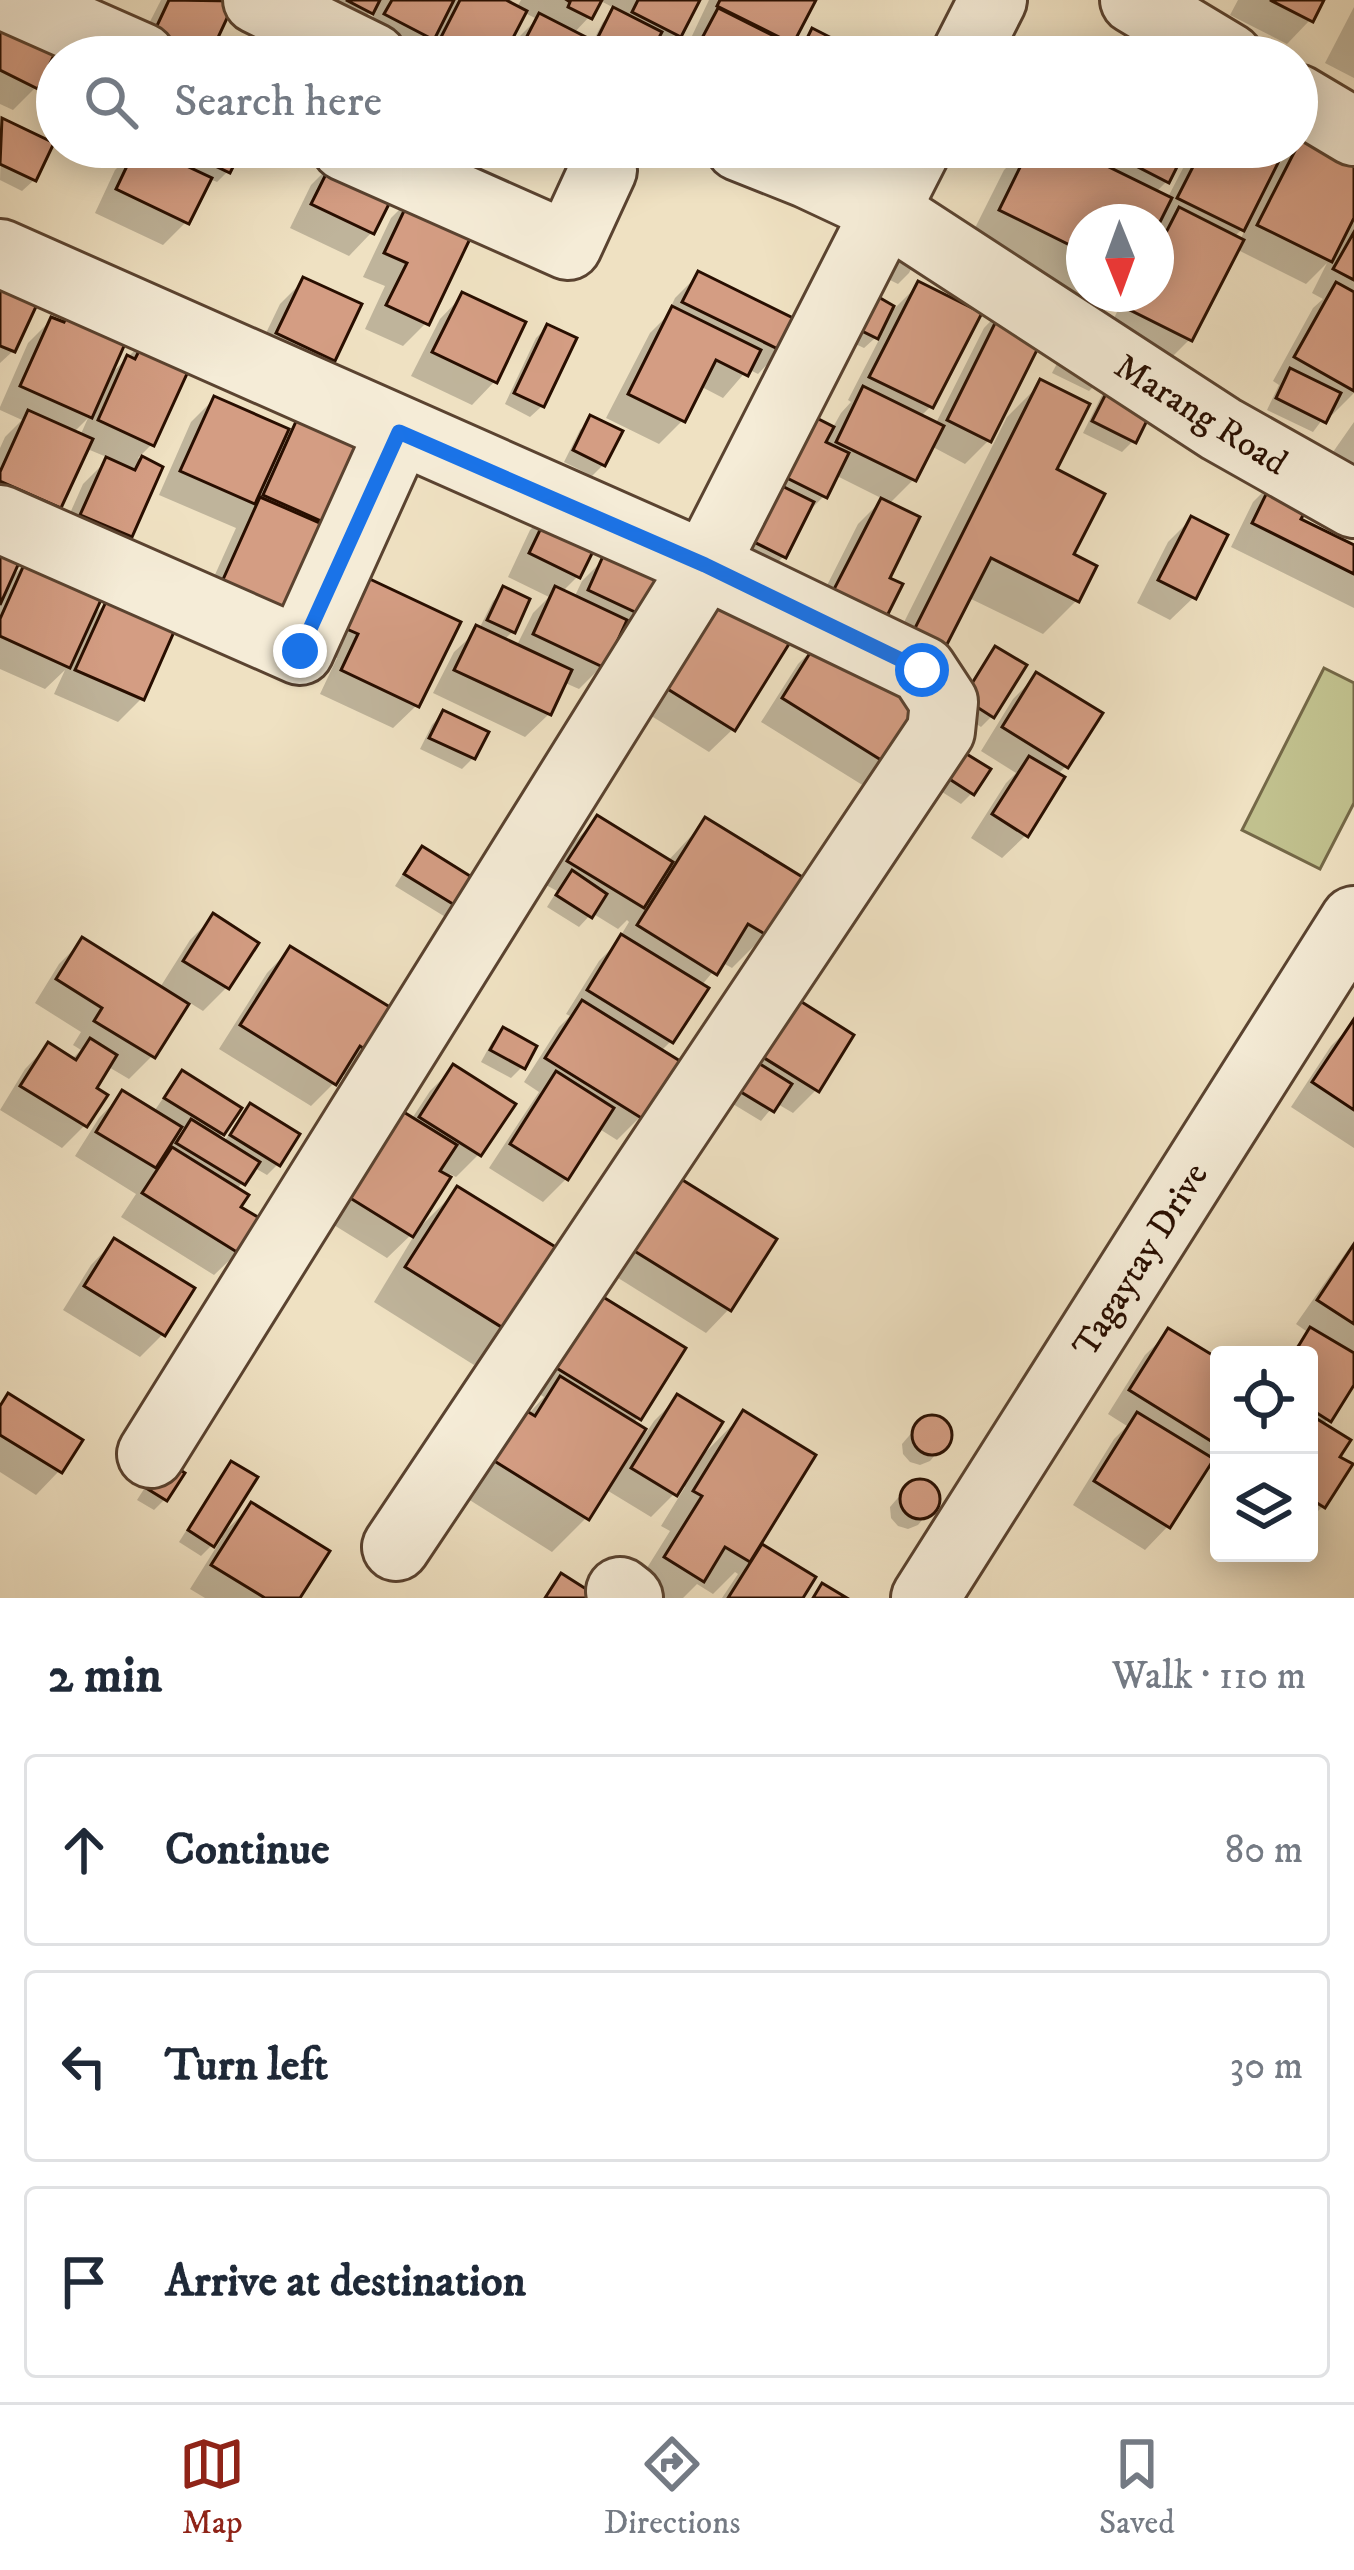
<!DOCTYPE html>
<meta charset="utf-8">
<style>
body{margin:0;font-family:"IM FELL DW Pica",serif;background:#f2f2f3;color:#1f2937}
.controls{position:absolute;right:36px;bottom:36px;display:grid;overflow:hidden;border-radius:12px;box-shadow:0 6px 30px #0003}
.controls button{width:108px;height:108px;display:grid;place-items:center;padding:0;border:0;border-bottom:3px solid #e0e1e3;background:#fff;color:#1f2937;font:60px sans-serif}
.compass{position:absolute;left:1066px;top:204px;width:108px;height:108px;border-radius:50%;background:#fff;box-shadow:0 6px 30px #0003;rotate:179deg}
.stop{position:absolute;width:36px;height:36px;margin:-27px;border:9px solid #1a73e8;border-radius:50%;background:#fff}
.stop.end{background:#1a73e8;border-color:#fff;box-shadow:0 3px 12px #0008}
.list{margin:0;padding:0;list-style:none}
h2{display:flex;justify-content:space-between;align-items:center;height:156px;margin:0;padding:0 48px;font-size:51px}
h2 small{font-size:39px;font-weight:400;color:#747a83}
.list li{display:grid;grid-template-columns:78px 1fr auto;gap:36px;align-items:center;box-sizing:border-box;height:192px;margin:0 24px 24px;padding:0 24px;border:3px solid #e0e1e3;border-radius:12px}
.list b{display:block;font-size:45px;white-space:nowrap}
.list em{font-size:39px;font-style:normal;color:#747a83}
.icon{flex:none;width:66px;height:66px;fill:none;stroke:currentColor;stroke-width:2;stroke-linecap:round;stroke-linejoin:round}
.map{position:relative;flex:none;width:1354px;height:1598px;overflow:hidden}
.search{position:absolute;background:#fff;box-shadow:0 6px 30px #0003;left:36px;right:36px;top:36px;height:132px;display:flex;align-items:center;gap:30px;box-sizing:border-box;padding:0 42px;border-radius:66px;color:#747a83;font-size:45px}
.sheet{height:804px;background:#fff}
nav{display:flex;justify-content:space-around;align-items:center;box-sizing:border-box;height:168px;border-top:3px solid #e0e1e3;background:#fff;font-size:33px;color:#747a83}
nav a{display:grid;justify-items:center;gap:6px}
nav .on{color:#8f2418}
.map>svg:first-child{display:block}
.green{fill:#c1c18e;stroke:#746847;stroke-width:3}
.shadow{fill:#0003;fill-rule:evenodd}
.building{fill:#d49d83;stroke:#280e00;stroke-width:3}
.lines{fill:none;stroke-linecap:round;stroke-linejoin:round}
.minor-casing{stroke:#5a4330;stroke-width:72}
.minor{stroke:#f5ecd7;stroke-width:66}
.route{stroke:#1a73e8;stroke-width:15}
.labels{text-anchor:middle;stroke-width:9;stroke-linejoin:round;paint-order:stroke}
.street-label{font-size:36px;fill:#280e00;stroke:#f5ecd7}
</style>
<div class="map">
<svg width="1354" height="1598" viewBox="0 0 1354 1598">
<rect width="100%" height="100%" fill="#efe1c2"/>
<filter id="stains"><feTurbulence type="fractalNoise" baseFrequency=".00167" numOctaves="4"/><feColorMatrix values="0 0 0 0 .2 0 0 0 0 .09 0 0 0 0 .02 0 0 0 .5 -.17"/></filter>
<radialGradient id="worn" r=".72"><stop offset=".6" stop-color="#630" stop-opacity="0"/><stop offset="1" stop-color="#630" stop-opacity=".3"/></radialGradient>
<!-- green -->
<path class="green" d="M1324,668L1354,683V803L1320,869L1242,830Z"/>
<!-- shadow -->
<g class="shadow">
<path d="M161,0H226L205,57L133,55Z"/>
<path d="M314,0H512L508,4L516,9L521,0H597L589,17L573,34L592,43L603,22L616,9L599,0H696L678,35L656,57L647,54L645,57H508L516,40L537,19L523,12L500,57H422L429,40L412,57H399L363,38L380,2L359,23Z"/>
<path d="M709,0H812L781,57H682Z"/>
<path d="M1238,0H1321L1310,20L1287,44L1230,15Z"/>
<path d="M0,6L36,87L13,110L0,104Z"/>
<path d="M1354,7V78L1325,63Z"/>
<path d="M813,32L862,57H789Z"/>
<path d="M57,80V108L46,102Z"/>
<path d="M2,121L34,180L22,191L0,180Z"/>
<path d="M1303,140L1354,164V393L1332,415L1328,412L1313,432L1267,410L1279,385L1273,381L1313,308L1323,299L1312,293L1327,263L1306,284L1236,249L1190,339L1167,362L1107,332L1126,294H1156V234L1164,226L1156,222H1084V294H1110L1096,308L967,244L1004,170L1027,147H1061L1092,162L1100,147H1184L1167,181L1155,193L1167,199L1194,147H1283L1273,170ZM1247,224L1240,241L1233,238Z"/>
<path d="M102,147H177L167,160L182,168L192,147H239L228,171L217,182L208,178L186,222L163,245L95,213L115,170L121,164L99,154Z"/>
<path d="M772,147H895L876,167L863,161L842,182Z"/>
<path d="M335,161L372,232L349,256L290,228L311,185Z"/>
<path d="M414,195L426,323L403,346L365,329L385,286L363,277L391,218Z"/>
<path d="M885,246L922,248L909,273L898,284L872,271Z"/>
<path d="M698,275L781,350L758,374L748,369L723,398L700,386L682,421L659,444L606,418L650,333L666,317L675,298Z"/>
<path d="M303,281L333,359L309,382L255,356L280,304Z"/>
<path d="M0,283L13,351L0,363Z"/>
<path d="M919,284L931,406L920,417L935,425L984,328L1007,304L989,440L965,464L931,446L914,479L888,505L916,518L810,619L858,524L883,499L835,475L824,496L803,517L783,557L760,580L719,559L745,506L832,429L841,413L851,402L848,400L884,330L864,348L849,341L875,299L894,309Z"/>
<path d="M463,295L495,381L472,405L411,376L440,319Z"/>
<path d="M75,305L105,380L148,337L152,444L138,458L159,468L129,536L106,559L59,538L83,484L109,458L85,448L59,506L35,529L0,514V448L5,437L22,420L0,410V407L28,343L51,320L57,323ZM88,418L80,436L73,433Z"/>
<path d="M547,327L542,406L530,417L505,404L536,338Z"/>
<path d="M1062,354L1100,380L1089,391L1052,373Z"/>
<path d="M1041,383L1077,600L1043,634L967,597L887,763L864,786L761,722L798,664L821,641L877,676L1007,417Z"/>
<path d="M1105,389L1133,441L1122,452L1083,433Z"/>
<path d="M214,399L288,432L298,421L369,453L271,640L200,608L236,528L159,495L191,422Z"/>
<path d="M591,419L603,465L592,476L564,462L580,430Z"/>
<path d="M1354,422V482L1324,465Z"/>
<path d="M1276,479L1297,520L1354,548V608L1231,547L1253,502Z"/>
<path d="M554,507L578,576L562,592L574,598L582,581L605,558L672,567L624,641L616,637L602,666L579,689L563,682L549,714L525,737L433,693L454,652L479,629L493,601L504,590L512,632L503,641L516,647L533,613L549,597L508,577L530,530Z"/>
<path d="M1191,519L1194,597L1170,620L1137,603L1168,542Z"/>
<path d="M0,549L9,580L28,561L90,619L110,599L142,698L118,722L54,694L65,670L45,689L0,669Z"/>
<path d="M358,576L417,705L393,728L320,694L337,658L312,647Z"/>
<path d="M697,628L733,729L709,752L645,712Z"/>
<path d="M996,650L992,716L981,727L954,710L985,661Z"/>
<path d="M1036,676L1066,766L1056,776L1026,835L1002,858L971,838L1006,783L1016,773L981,751L1013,699Z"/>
<path d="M443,713L473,758L462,769L420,749L432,725Z"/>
<path d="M942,760L972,793L961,804L928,783Z"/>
<path d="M597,819L667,862L705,821L766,934L732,968L721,962L701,986L671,1041L660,1052L640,1117L617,1140L598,1128L566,1179L543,1202L489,1168L539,1092L524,1082L559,1027L570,1016L566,1014L599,961L615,945L629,922L627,920L618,929L592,913L579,927L547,907L557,891L546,885L574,842Z"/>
<path d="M422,850L474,882L447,918L395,886L411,861Z"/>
<path d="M213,917L227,987L203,1011L187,1001L152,1056L129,1079L107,1066L92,1089L85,1125L62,1148L0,1110L25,1069L48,1045L71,1060L81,1050L73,1045L81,1032L35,1003L59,964L82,941L159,989L190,940Z"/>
<path d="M290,949L369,1052L346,1076L341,1072L334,1083L311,1106L219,1049L267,973Z"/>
<path d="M1354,1023V1148L1291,1107L1331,1046Z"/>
<path d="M774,1026L816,1090L793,1113L776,1103L761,1121L728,1101Z"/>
<path d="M503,1031L522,1067L511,1078L481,1062L492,1042Z"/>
<path d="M453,1068L479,1154L456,1177L450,1174L417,1229L387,1258L313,1212L411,1120L430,1091Z"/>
<path d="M183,1074L222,1134L217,1138L224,1142L239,1118L250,1107L278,1164L267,1175L253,1167L236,1191L238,1252L214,1275L121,1217L136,1194L75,1156L99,1118L122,1094L153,1113L172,1085ZM179,1125L185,1129L172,1143L169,1141Z"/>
<path d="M457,1190L508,1331L474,1365L374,1302L418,1229Z"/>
<path d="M650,1201L729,1309L706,1333L607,1271Z"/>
<path d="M114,1241L163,1334L140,1357L63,1310L91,1265Z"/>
<path d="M1354,1241V1379L1323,1426L1336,1458L1323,1506L1309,1520V1355H1287L1309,1333L1296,1324Z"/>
<path d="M572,1319L638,1418L632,1424L646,1433L654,1421L677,1398L701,1457L743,1414L751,1559L763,1548L800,1598H722L738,1574L735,1572L713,1594L697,1584L683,1598H642L632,1592L670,1531L661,1526L685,1487L683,1485L651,1517L605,1489L586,1518L552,1552L457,1492L544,1397L529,1388Z"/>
<path d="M1169,1332L1219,1363V1453L1205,1466L1168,1526L1145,1550L1073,1505L1114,1439L1127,1426L1108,1414L1145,1355Z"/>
<path d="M9,1397L79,1440L59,1471L36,1495L0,1472V1406Z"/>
<path d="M932,1418L942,1420L948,1429L949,1439L930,1461L920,1465L910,1462L903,1454L902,1444L921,1422Z"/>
<path d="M232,1465L220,1537L201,1556L179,1542L221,1476Z"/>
<path d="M153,1475L165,1499L154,1510L137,1500Z"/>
<path d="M919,1482L929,1484L936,1493V1503L918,1525L908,1529L898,1526L891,1518L890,1507L909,1485Z"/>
<path d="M251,1506L297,1598H205L190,1589L222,1538L220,1536Z"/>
</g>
<!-- building -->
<g class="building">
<path d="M169,0L235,1L209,57L154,32Z"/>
<path d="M346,0H380L373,14Z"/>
<path d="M392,0H454L434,40L384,14Z"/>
<path d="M460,0H506L527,11L503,57H471L439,41Z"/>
<path d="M567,0H602L592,19L568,7L570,2Z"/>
<path d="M638,0H700L681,37L632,12Z"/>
<path d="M720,0H816L793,44L717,6Z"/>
<path d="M1270,0H1324L1313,22Z"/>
<path d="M0,3L64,34L38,89L0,70Z"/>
<path d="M613,7L662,32L649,57H636L598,37Z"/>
<path d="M718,8L790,44L783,57H692Z"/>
<path d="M539,13L625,57H559L525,40Z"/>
<path d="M812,28L869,57H798Z"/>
<path d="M2,118L54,143L36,181L0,164Z"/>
<path d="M1302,137L1354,163V218L1332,262L1257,225Z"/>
<path d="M136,147H146L212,178L189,224L116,189Z"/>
<path d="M195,147H243L230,173L192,155Z"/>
<path d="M1030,147H1068L1172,198L1156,230V222H1084V252L999,210Z"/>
<path d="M1109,147H1187L1169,183L1107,151Z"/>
<path d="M1203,147H1286L1244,231L1177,198Z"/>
<path d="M334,158L397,188L374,234L311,204Z"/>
<path d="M413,192L478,222L429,325L386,305L407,263L384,253Z"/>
<path d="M1179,207L1244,240L1192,341L1128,309L1135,294H1156V252Z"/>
<path d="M1354,232V280L1333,269Z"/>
<path d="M698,271L799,321L784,352L682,302Z"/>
<path d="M303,277L362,304L335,361L276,333Z"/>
<path d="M0,279L40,298L15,352L0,346Z"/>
<path d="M918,281L982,313L933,408L869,377Z"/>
<path d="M1336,282L1354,292V391L1294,357Z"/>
<path d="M462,292L526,322L497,383L432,352Z"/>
<path d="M875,295L894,306L878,339L858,329Z"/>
<path d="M1006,301L1051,322L991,442L947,420Z"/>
<path d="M74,302L132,328L92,418L20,386L51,317L64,322Z"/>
<path d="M672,306L761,350L748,376L716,360L685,422L628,394Z"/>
<path d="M547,324L577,338L544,407L514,393Z"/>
<path d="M148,333L196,354L154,446L98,420L127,355L135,359Z"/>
<path d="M1290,368L1341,393L1326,423L1276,398Z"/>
<path d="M1116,374L1159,396L1136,443L1092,421Z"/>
<path d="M1040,379L1090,404L1057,469L1105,494L1074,554L1097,566L1079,602L991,558L940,658L908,642Z"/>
<path d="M863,386L944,426L916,481L836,442Z"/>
<path d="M214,396L289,429L255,504L180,471Z"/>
<path d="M28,410L93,439L61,508L0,481V472Z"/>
<path d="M801,410L834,427L826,442L849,453L827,498L771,470Z"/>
<path d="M590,415L623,431L605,466L573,450Z"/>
<path d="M298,417L373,451L339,529L263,495Z"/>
<path d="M142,456L163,467L132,537L80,515L106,457L135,470Z"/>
<path d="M1275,476L1314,495L1301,519L1354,545V574L1252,523Z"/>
<path d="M768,479L814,502L786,558L740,535Z"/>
<path d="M260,497L336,530L297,618L221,584Z"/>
<path d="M881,498L920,517L890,578L903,584L884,622L831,595Z"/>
<path d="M553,503L605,527L580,578L529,553Z"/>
<path d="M1191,516L1228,535L1196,599L1158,580Z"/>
<path d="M0,546L22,556L0,605Z"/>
<path d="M604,554L676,565L650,619L588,590Z"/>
<path d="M27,558L105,591L70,668L0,636V619Z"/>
<path d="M357,573L461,622L419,707L341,670L358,634L333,623Z"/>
<path d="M503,586L530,599L515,633L487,620Z"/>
<path d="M555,586L627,620L605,668L533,634Z"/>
<path d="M109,595L177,625L144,700L75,670Z"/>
<path d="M720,601L789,644L735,731L666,688Z"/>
<path d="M476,625L572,670L551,715L454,670Z"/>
<path d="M820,637L928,704L889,765L782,698Z"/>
<path d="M995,646L1027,665L994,718L963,698Z"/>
<path d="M1036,672L1103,713L1068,768L1002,727Z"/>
<path d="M443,710L489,732L475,759L429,738Z"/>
<path d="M952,745L991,769L974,795L937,771Z"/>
<path d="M1029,756L1065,777L1028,837L992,814Z"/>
<path d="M597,815L673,862L644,908L567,861Z"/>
<path d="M705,817L804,878L768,936L748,924L717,975L637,925Z"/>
<path d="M422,846L478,881L461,909L404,874Z"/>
<path d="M572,870L607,894L592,918L556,895Z"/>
<path d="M213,913L259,943L229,989L183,961Z"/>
<path d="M621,934L709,988L673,1043L587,990Z"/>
<path d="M82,937L189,1004L155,1058L94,1021L102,1008L56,979Z"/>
<path d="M290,946L398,1012L372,1054L360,1046L336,1085L240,1025Z"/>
<path d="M797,999L854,1035L819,1092L761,1056Z"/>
<path d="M582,1000L680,1061L643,1119L545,1058Z"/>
<path d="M1354,1019V1110L1312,1082Z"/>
<path d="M503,1027L537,1046L525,1069L490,1050Z"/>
<path d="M90,1038L117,1055L97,1088L108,1095L87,1127L20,1086L48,1042L76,1060Z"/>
<path d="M755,1061L792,1084L774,1112L736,1089Z"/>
<path d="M453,1064L516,1104L481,1156L419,1117Z"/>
<path d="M182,1070L242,1108L224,1135L164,1098Z"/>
<path d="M556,1071L614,1108L568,1180L510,1144Z"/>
<path d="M122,1090L182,1127L156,1168L96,1132Z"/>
<path d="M250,1103L300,1134L280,1166L230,1135Z"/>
<path d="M402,1111L457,1145L440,1171L451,1177L413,1237L334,1188Z"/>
<path d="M191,1119L260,1162L245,1185L176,1143Z"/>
<path d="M172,1147L249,1195L241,1207L261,1219L240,1254L142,1193Z"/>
<path d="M673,1174L777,1239L731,1311L628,1247Z"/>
<path d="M457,1186L562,1251L511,1333L405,1267Z"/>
<path d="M114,1238L195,1288L165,1336L84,1286Z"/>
<path d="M1354,1244V1324L1317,1300Z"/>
<path d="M595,1292L686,1348L641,1420L550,1364Z"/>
<path d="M1310,1327L1354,1353V1385L1331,1422L1309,1408V1355H1293Z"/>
<path d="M1168,1328L1219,1359V1446L1129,1390Z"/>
<path d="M560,1376L646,1429L589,1520L488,1457L520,1407L535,1416Z"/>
<path d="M8,1393L83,1440L62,1473L0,1435V1406Z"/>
<path d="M677,1394L723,1422L677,1496L631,1468Z"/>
<path d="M743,1410L816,1455L750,1562L725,1547L704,1582L664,1557L702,1496L693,1491Z"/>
<path d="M1137,1412L1214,1459L1170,1528L1094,1481Z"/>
<path d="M1309,1414L1351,1440L1340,1457L1353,1464L1325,1508L1309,1498Z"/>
<circle cx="932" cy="1435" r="20"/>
<path d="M164,1460L185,1473L167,1501L146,1488Z"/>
<path d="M231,1461L258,1477L214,1547L188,1530Z"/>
<circle cx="920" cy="1499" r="20"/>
<path d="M251,1502L330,1551L300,1598H265L211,1565Z"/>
<path d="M762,1544L816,1577L803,1598H728Z"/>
<path d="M561,1573L594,1594L592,1598H545Z"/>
<path d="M822,1583L847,1598H813Z"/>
</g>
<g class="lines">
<!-- minor casing -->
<g class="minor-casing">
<g id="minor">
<path d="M13,0L142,57"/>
<path d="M257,0L373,57"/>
<path d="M1134,0L1229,57"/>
<path d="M964,57L993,0"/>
<path d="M1297,98L1354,132"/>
<path d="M345,147L568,246L603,170"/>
<path d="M739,147L807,174L886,211L1221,429L1354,504"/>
<path d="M0,253L705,565L923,670L944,702L941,731L396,1547"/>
<path d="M0,519L300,651L399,432"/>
<path d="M151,1454L705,565L918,147"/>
<path d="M620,1591L629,1598"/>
<path d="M925,1598L1354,920"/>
</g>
</g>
<!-- minor -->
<use href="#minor" class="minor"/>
</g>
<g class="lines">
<!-- route -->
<path class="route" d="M300,651L399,432L705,565L922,670"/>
</g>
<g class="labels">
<!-- street labels -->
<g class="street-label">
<text transform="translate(1202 413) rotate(32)" y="13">Marang Road</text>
<text transform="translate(1139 1259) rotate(-58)" y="13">Tagaytay Drive</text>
</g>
</g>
<rect width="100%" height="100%" filter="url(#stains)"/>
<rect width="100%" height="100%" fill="url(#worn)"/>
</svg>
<div class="controls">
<button><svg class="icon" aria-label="locate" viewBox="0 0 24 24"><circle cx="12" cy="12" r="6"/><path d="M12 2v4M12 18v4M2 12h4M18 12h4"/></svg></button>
<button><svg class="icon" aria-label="layers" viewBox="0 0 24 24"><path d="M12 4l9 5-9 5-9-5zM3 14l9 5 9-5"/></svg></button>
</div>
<svg class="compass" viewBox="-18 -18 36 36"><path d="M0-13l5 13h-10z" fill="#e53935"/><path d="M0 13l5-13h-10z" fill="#747a83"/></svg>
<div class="stop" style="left:922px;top:670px"></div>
<div class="stop end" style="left:300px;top:651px"></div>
<div class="search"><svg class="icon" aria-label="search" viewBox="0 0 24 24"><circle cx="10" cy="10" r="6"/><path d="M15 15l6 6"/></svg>Search here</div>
</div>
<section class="sheet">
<h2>2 min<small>Walk · 110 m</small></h2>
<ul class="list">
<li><svg class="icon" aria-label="ahead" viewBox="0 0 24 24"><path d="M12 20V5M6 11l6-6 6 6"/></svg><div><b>Continue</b></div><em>80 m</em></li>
<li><svg class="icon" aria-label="left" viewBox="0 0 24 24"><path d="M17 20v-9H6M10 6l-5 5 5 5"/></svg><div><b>Turn left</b></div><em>30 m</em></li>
<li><svg class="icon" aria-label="arrive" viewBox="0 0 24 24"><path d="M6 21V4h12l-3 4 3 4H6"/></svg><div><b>Arrive at destination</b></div></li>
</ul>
</section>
<nav>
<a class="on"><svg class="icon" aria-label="map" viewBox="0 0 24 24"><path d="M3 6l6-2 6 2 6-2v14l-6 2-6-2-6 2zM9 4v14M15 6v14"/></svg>Map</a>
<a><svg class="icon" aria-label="directions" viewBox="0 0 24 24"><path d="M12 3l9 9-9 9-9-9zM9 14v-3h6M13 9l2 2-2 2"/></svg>Directions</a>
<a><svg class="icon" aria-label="saved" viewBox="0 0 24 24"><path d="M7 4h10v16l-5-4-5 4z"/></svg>Saved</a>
</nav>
